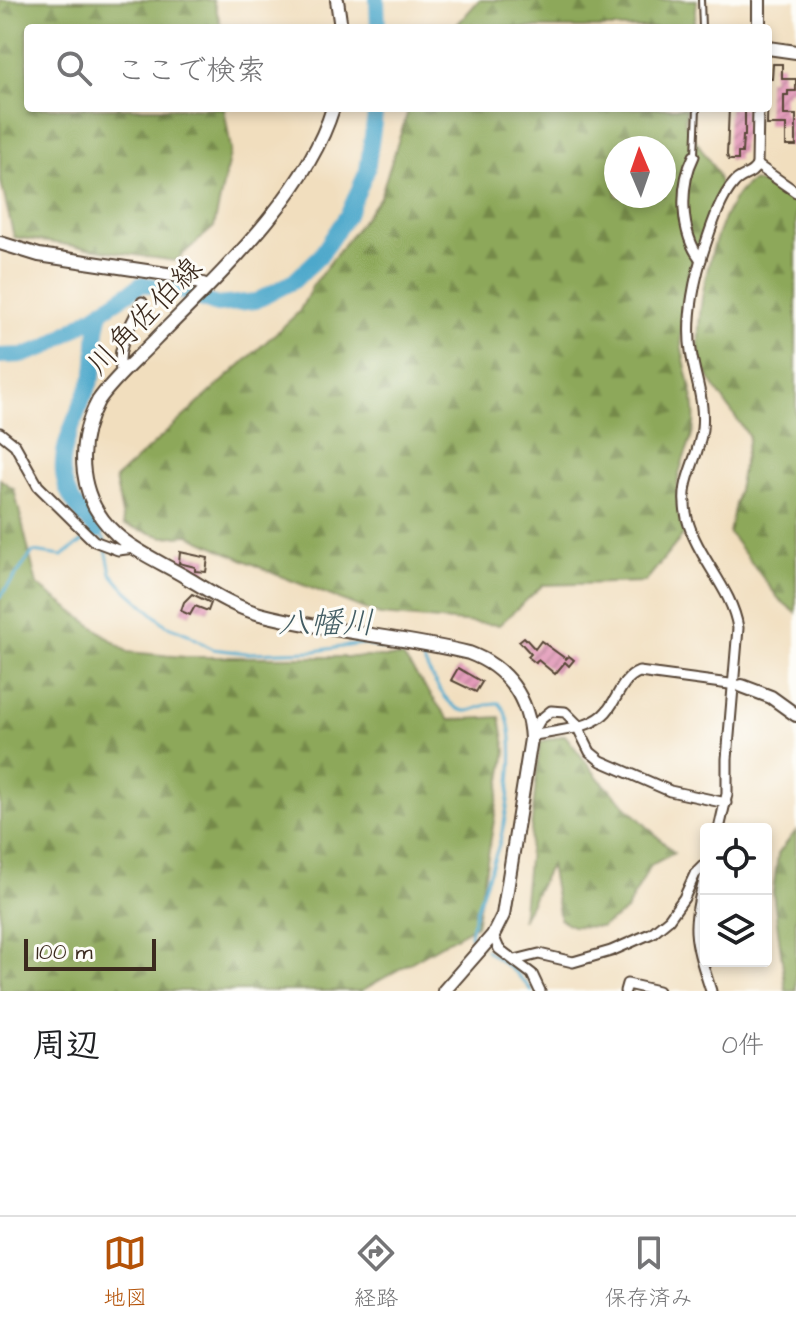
<!DOCTYPE html>
<html lang="ja">
<meta charset="utf-8">
<style>
body{margin:0;font-family:"Architects Daughter","Klee One",sans-serif;background:#f2f2f2;color:#202124}
.controls{position:absolute;right:24px;bottom:24px;display:grid;overflow:hidden;border-radius:8px;box-shadow:0 4px 12px #0003}
.controls button{width:72px;height:72px;display:grid;place-items:center;padding:0;border:0;border-bottom:2px solid #e0e0e0;background:#fff;color:#202124;font:40px sans-serif}
.compass{position:absolute;left:604px;top:136px;width:72px;height:72px;border-radius:50%;background:#fff;box-shadow:0 4px 12px #0003;rotate:358deg}
.scale{position:absolute;left:24px;bottom:20px;width:132px;box-sizing:border-box;padding-left:8px;border:4px solid #3b2a1e;border-top:0;font-size:22px;line-height:28px;white-space:nowrap;color:#3b2a1e;-webkit-text-stroke:6px #fdfcf7;paint-order:stroke}
.list{margin:0;padding:0;list-style:none}
h2{display:flex;justify-content:space-between;align-items:center;height:104px;margin:0;padding:0 32px;font-size:34px}
h2 small{font-size:26px;font-weight:400;color:#757577}
.icon{flex:none;width:44px;height:44px;fill:none;stroke:currentColor;stroke-width:2;stroke-linecap:round;stroke-linejoin:round}
.map{position:relative;flex:none;width:796px;height:991px;overflow:hidden}
.search{position:absolute;background:#fff;box-shadow:0 4px 12px #0003;left:24px;right:24px;top:24px;height:88px;display:flex;align-items:center;gap:20px;box-sizing:border-box;padding:0 28px;border-radius:8px;color:#757577;font-size:30px}
.sheet{height:224px;background:#fff}
nav{display:flex;justify-content:space-around;align-items:center;box-sizing:border-box;height:112px;border-top:2px solid #e0e0e0;background:#fff;font-size:22px;color:#757577}
nav a{display:grid;justify-items:center;gap:4px}
nav .on{color:#b45309}
.map>svg:first-child{display:block}
.forest{fill:url(#forest-firs);stroke:#64693c;stroke-width:2;fill-rule:evenodd}
.lines{fill:none;stroke-linecap:round;stroke-linejoin:round}
.stream{stroke:#4da8cb;stroke-width:3}
.river{stroke:#4da8cb;stroke-width:16}
.building{fill:url(#building-hatch)}
.lane-casing{stroke:#564536;stroke-width:8}
.street-casing{stroke:#564536;stroke-width:13}
.secondary-casing{stroke:#564536;stroke-width:16}
.lane{stroke:#fff;stroke-width:4}
.street{stroke:#fff;stroke-width:9}
.secondary{stroke:#fff;stroke-width:12}
.labels{text-anchor:middle;stroke-width:6;stroke-linejoin:round;paint-order:stroke}
.street-label{font-size:30px;fill:#3b2a1e;stroke:#fdfcf7}
.water-label{font-size:32px;font-style:italic;fill:#425c63;stroke:#fdfcf7}
</style>
<div class="map">
<svg width="796" height="991" viewBox="0 0 796 991">
<defs>
<pattern id="forest-firs" width="22" height="20" patternUnits="userSpaceOnUse" patternTransform="scale(2)"><rect width="22" height="20" fill="#8da85a"/><path d="M5 1l3.5 6h-7zM16 11l3.5 6h-7z" fill="#74894a"/></pattern>
<pattern id="building-hatch" width="6" height="6" patternUnits="userSpaceOnUse" patternTransform="scale(2)"><rect width="6" height="6" fill="#e08fb2"/><path d="M-1 1l2-2M0 6l6-6M5 7l2-2" fill="none" stroke="#b77590"/></pattern>
</defs>
<rect width="100%" height="100%" fill="#fdfcf7"/>
<filter id="ink" filterUnits="userSpaceOnUse"><feTurbulence type="fractalNoise" baseFrequency=".0125" numOctaves="2"/><feDisplacementMap in="SourceGraphic" scale="16" xChannelSelector="R" yChannelSelector="G"/><feConvolveMatrix kernelMatrix="1 2 1 2 8 2 1 2 1" color-interpolation-filters="sRGB"/></filter>
<filter id="wash" filterUnits="userSpaceOnUse"><feTurbulence type="fractalNoise" baseFrequency=".006" numOctaves="4" result="noise"/><feDisplacementMap in="SourceGraphic" scale="32" xChannelSelector="R" yChannelSelector="G"/><feGaussianBlur stdDeviation="1.8" result="paint"/><feColorMatrix in="noise" values="0 0 0 0 0 0 0 0 0 0 0 0 0 0 0 0 0 1.4 0 .05"/><feComposite in="paint" operator="in"/></filter>
<g filter="url(#wash)">
<rect width="100%" height="100%" fill="#f1debe"/>
<!-- forest -->
<g class="forest">
<path d="M0,0H213L222,28H28V108H224L231,149L214,227L175,261L14,237L0,178Z"/>
<path d="M479,0H697L694,28H454Z"/>
<path d="M409,108H686L685,124L716,171L721,187C700,234 678,288 681,341C684,371 697,396 694,426C692,441 685,453 681,467C674,490 676,512 684,534L645,582L543,585L499,625L380,615L275,574L189,535L164,537L124,525L115,479L299,312L313,285L380,197ZM616,148H664V196H616Z"/>
<path d="M754,181L777,189L796,201V613L779,599L729,533L749,437C736,416 710,385 702,364C689,328 716,194 754,181Z"/>
<path d="M0,479L14,489L37,585L128,652L185,657H403L449,720L500,717L506,751L476,925L361,991H0Z"/>
<path d="M565,735L600,780L674,853L651,865L625,912L601,927L572,926L560,919L550,865L522,920L540,742Z"/>
<path d="M796,831V991H786L773,892L778,854Z"/>
</g>
<g class="lines">
<!-- stream -->
<g class="stream">
<path d="M0,597L33,552L62,556L97,531L104,539L111,573L122,586L166,625L188,634L212,649L247,653L315,651L361,644L421,657C430,672 447,712 467,711C478,710 487,702 499,703C522,728 508,809 500,841C491,872 476,903 470,935L480,946"/>
<path d="M486,950L516,973L532,991"/>
</g>
<!-- river -->
<g class="river">
<path d="M377,0L378,28"/>
<path d="M0,356L24,355L47,347L142,284L174,289L217,305L256,301L294,281L320,256L348,214L367,171L376,108"/>
<path d="M97,531C53,486 56,462 80,407C84,396 91,384 94,372C97,351 94,330 102,310"/>
</g>
</g>
<g id="blocks">
<!-- building -->
<g class="building">
<path d="M773,64H782V79H796V91H788V95H784V115H796V146H786V125H767L768,79H772Z"/>
<path d="M729,108H745V136H743L742,153H738V160H729L727,155Z"/>
<path d="M180,552L208,558L206,572L195,571V567L179,563Z"/>
<path d="M192,594L211,603L208,611L195,606L190,615L181,611L184,602Z"/>
<path d="M524,637L535,649L541,641L566,659L569,656L574,660L569,666L565,662L555,674L538,660L536,663L528,657L531,654L519,641Z"/>
<path d="M458,668L482,682L476,692L451,680Z"/>
</g>
</g>
</g>
<g filter="url(#ink)">
<use href="#blocks" fill-opacity="0" stroke="#564536" stroke-width="2"/>
<g class="lines">
<!-- lane casing -->
<g class="lane-casing">
<g id="lane">
<path d="M701,0L702,28"/>
<path d="M695,154L697,108"/>
</g>
</g>
<!-- street casing -->
<g class="street-casing">
<g id="street">
<path d="M758,108L757,165L796,192"/>
<path d="M694,156C679,186 680,233 701,260"/>
<path d="M122,374C114,349 131,325 142,302"/>
<path d="M0,433L15,445L38,486L94,541L118,550L135,548"/>
<path d="M577,726L590,752L601,761L670,791L726,803"/>
<path d="M531,736C553,731 586,730 603,715C618,702 619,680 639,672L737,685"/>
<path d="M531,736L540,720L551,711L565,712L579,726"/>
<path d="M719,829L727,794V759L738,628C732,588 697,558 687,518C678,480 698,463 702,429C705,399 695,380 691,351C686,318 695,275 706,243C712,225 721,197 734,183C741,174 752,176 757,165"/>
<path d="M706,874C690,929 694,938 711,991"/>
<path d="M493,935L499,949L532,974L540,991"/>
<path d="M515,960L539,954L573,962L611,951L652,933L669,919L684,898L695,874L706,863"/>
<path d="M625,991L627,984L658,991"/>
</g>
</g>
<!-- secondary casing -->
<g class="secondary-casing">
<g id="secondary">
<path d="M337,0L341,28"/>
<path d="M759,28V0"/>
<path d="M768,48L796,52"/>
<path d="M333,108C307,194 218,276 156,339C137,359 114,378 98,401C74,446 78,500 117,535C136,552 162,563 184,576C208,590 233,607 260,614C328,632 400,636 469,653C507,667 529,698 531,739L503,915L493,935L444,991"/>
<path d="M0,243L39,255L180,276L208,286"/>
<path d="M742,686L771,697L796,715"/>
</g>
</g>
<!-- lane -->
<use href="#lane" class="lane"/>
<!-- street -->
<use href="#street" class="street"/>
<!-- secondary -->
<use href="#secondary" class="secondary"/>
</g>
</g>
<g class="labels">
<!-- street labels -->
<g class="street-label">
<text transform="translate(144 316) rotate(-46)" y="10">川角佐伯線</text>
</g>
<!-- water labels -->
<g class="water-label">
<text x="326" y="633">八幡川</text>
</g>
</g>
</svg>
<div class="controls">
<button><svg class="icon" aria-label="locate" viewBox="0 0 24 24"><circle cx="12" cy="12" r="6"/><path d="M12 2v4M12 18v4M2 12h4M18 12h4"/></svg></button>
<button><svg class="icon" aria-label="layers" viewBox="0 0 24 24"><path d="M12 4l9 5-9 5-9-5zM3 14l9 5 9-5"/></svg></button>
</div>
<svg class="compass" viewBox="-18 -18 36 36"><path d="M0-13l5 13h-10z" fill="#e53935"/><path d="M0 13l5-13h-10z" fill="#757577"/></svg>
<div class="scale">100 m</div>
<div class="search"><svg class="icon" aria-label="search" viewBox="0 0 24 24"><circle cx="10" cy="10" r="6"/><path d="M15 15l6 6"/></svg>ここで検索</div>
</div>
<section class="sheet">
<h2>周辺<small>0件</small></h2>
<ul class="list">
</ul>
</section>
<nav>
<a class="on"><svg class="icon" aria-label="map" viewBox="0 0 24 24"><path d="M3 6l6-2 6 2 6-2v14l-6 2-6-2-6 2zM9 4v14M15 6v14"/></svg>地図</a>
<a><svg class="icon" aria-label="directions" viewBox="0 0 24 24"><path d="M12 3l9 9-9 9-9-9zM9 14v-3h6M13 9l2 2-2 2"/></svg>経路</a>
<a><svg class="icon" aria-label="saved" viewBox="0 0 24 24"><path d="M7 4h10v16l-5-4-5 4z"/></svg>保存済み</a>
</nav>
